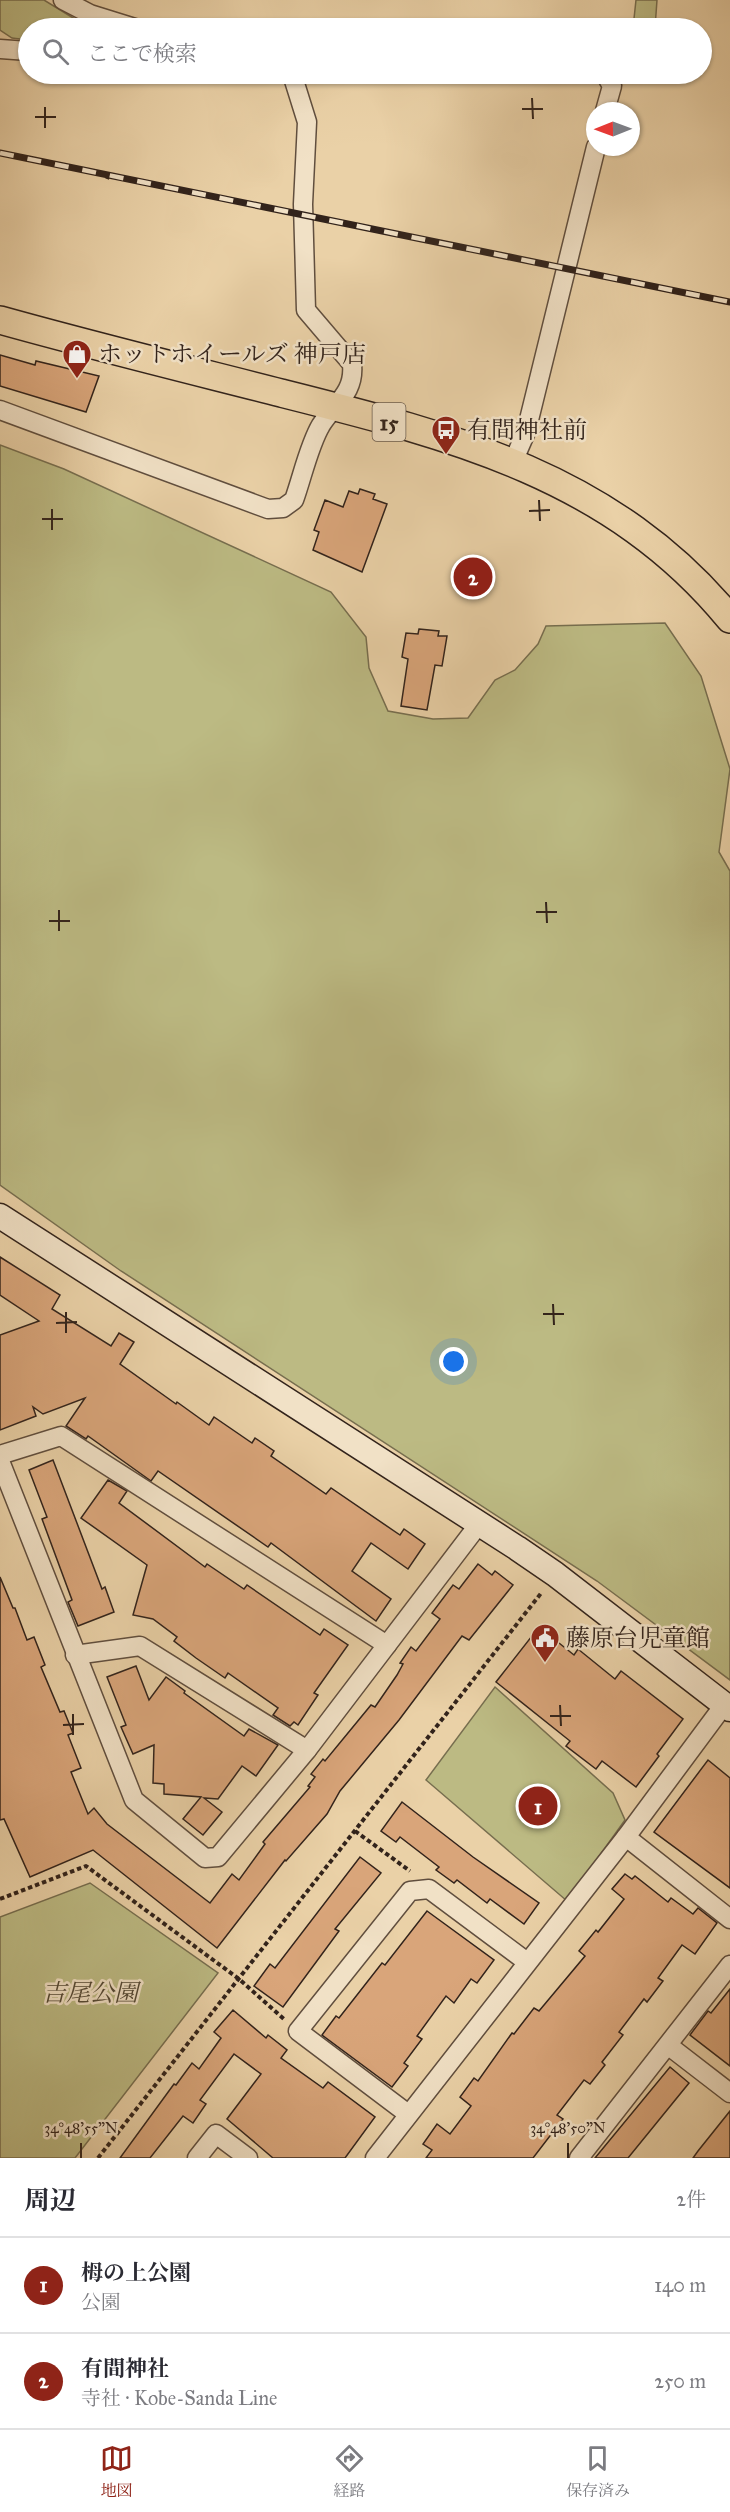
<!DOCTYPE html>
<html lang="ja">
<meta charset="utf-8">
<style>
body{margin:0;font-family:"IM FELL Great Primer","Noto Serif JP",serif;background:#f2f2f3;color:#2b2b33}
.compass{position:absolute;left:586px;top:102px;width:54px;height:54px;border-radius:50%;background:#fff;box-shadow:0 2px 4px #0004;rotate:269deg}
.you{position:absolute;left:454px;top:1362px;width:21px;height:21px;margin:-15px;border:4px solid #fff;border-radius:50%;background:#1a73e8;box-shadow:0 0 0 9px #1a73e833}
.badge{display:grid;place-items:center;width:39px;height:39px;border-radius:50%;background:#8f2418;color:#fff;font-size:20px;font-weight:700}
.pin{position:absolute;translate:-50% -50%;border:3px solid #fff;box-shadow:0 2px 6px #0006}
.list{margin:0;padding:0;list-style:none}
h2{display:flex;justify-content:space-between;align-items:center;height:78px;margin:0;padding:0 24px;font-size:26px}
h2 small{font-size:20px;font-weight:400;color:#7c7c81}
.list li{display:grid;grid-template-columns:39px 1fr auto;gap:18px;align-items:center;box-sizing:border-box;height:96px;padding:0 24px;border-top:2px solid #e1e1e2}
.list b{display:block;font-size:22px;white-space:nowrap}
.list p{margin:0;font-size:20px;white-space:nowrap;color:#7c7c81}
.list em{font-size:20px;font-style:normal;color:#7c7c81}
.icon{flex:none;width:33px;height:33px;fill:none;stroke:currentColor;stroke-width:2;stroke-linecap:round;stroke-linejoin:round}
.map{position:relative;flex:none;width:730px;height:2158px;overflow:hidden}
.search{position:absolute;background:#fff;box-shadow:0 2px 4px #0004;left:18px;right:18px;top:18px;height:66px;display:flex;align-items:center;gap:15px;box-sizing:border-box;padding:0 21px;border-radius:33px;color:#7c7c81;font-size:22px}
.sheet{height:270px;background:#fff}
nav{display:flex;justify-content:space-around;align-items:center;box-sizing:border-box;height:84px;border-top:2px solid #e1e1e2;background:#fff;font-size:16px;color:#7c7c81}
nav a{display:grid;justify-items:center;gap:3px}
nav .on{color:#8f2418}
.map>svg:first-child{display:block}
.green{fill:#bcba83;stroke:#776e4f;stroke-width:1.5}
.building{fill:#d9a57a;stroke:#32231b;stroke-width:1.5}
.lines{fill:none;stroke-linecap:round;stroke-linejoin:round}
.street-casing{stroke:#604e3e;stroke-width:21}
.secondary-casing{stroke:#32231b;stroke-width:27}
.primary-casing{stroke:#32231b;stroke-width:30}
.path{stroke:#32231b;stroke-width:4;stroke-dasharray:4.5 3;stroke-linecap:butt}
.street{stroke:#f1e1c6;stroke-width:18}
.secondary{stroke:#f1e1c6;stroke-width:24}
.primary{stroke:#ead1a7;stroke-width:27}
.rail-casing{stroke:#32231b;stroke-width:7}
.rail{stroke:#f1e1c6;stroke-width:4.5;stroke-dasharray:14;stroke-linecap:butt}
.ticks{fill:none;stroke:#32231b;stroke-width:2}
.labels{text-anchor:middle;stroke-width:5;stroke-linejoin:round;paint-order:stroke}
.shield{fill:#f1e1c6;stroke:#6b5c4e;stroke-width:1.5}
.shield-label{font-size:22px;font-weight:bold;fill:#32231b}
.poi-label{font-size:24px;fill:#32231b;stroke:#f1e1c6;text-anchor:start}
.park-label{font-size:24px;font-style:italic;fill:#544935;stroke:#f1e1c6}
.ticks-label{font-size:15px;text-anchor:middle;fill:#32231b;stroke:#f1e1c6;stroke-width:5;stroke-linejoin:round;paint-order:stroke}
</style>
<div class="map">
<svg width="730" height="2158" viewBox="0 0 730 2158">
<rect width="100%" height="100%" fill="#ead1a7"/>
<filter id="stains"><feTurbulence type="fractalNoise" baseFrequency=".00333" numOctaves="4"/><feColorMatrix values="0 0 0 0 .2 0 0 0 0 .09 0 0 0 0 .02 0 0 0 .5 -.17"/></filter>
<radialGradient id="worn" r=".72"><stop offset=".6" stop-color="#630" stop-opacity="0"/><stop offset="1" stop-color="#630" stop-opacity=".3"/></radialGradient>
<!-- green -->
<g class="green">
<path d="M0,0H44L83,24L96,28H28V40L12,38L0,30Z"/>
<path d="M636,0H657L655,28H633Z"/>
<path d="M0,445L64,469L331,592L366,637L369,668L388,711L433,719L468,718L495,680L515,670L538,644L546,626L665,623L701,676L730,769L719,852L730,871V1680L597,1581L121,1271L0,1185Z"/>
<path d="M495,1687L613,1793L625,1820L567,1901L426,1780Z"/>
<path d="M90,1883L218,1973L75,2158H0V1917Z"/>
</g>
<!-- building -->
<g class="building">
<path d="M0,355L35,365L36,361L99,376L86,412L0,386Z"/>
<path d="M360,489L375,494L373,499L387,504L362,572L313,550L319,532L314,530L325,500L343,507L349,491L358,494Z"/>
<path d="M419,629L439,631L438,636H447L442,666L435,665L427,710L401,706L408,659L402,657L406,633L418,634Z"/>
<path d="M0,1257L60,1295L52,1309L111,1346L119,1333L134,1342L120,1364L176,1404L177,1402L209,1425L214,1417L252,1443L255,1438L274,1451L271,1456L326,1494L331,1488L400,1535L404,1529L425,1544L408,1569L371,1543L352,1571L391,1599L376,1621L271,1543L268,1547L158,1471L151,1481L88,1436L86,1439L66,1426L85,1398L43,1414L33,1407L36,1416L0,1430V1335L39,1321L0,1295Z"/>
<path d="M53,1460L102,1589L105,1587L114,1612L78,1626L68,1602L72,1600L42,1519L47,1517L29,1470Z"/>
<path d="M108,1480L127,1491L119,1503L205,1567L207,1564L244,1589L247,1585L320,1635L324,1629L348,1645L314,1693L318,1695L298,1725L294,1722L290,1726L273,1715L278,1708L228,1673L225,1678L196,1658L174,1641L177,1637L153,1619L133,1615L147,1565L81,1518Z"/>
<path d="M478,1564L492,1575L495,1571L513,1585L469,1640L462,1636L399,1720L340,1791L327,1814L286,1861L285,1860L217,1948L93,1850L30,1877L4,1819L0,1820V1577L13,1608H15L27,1640L34,1637L45,1665L41,1667L60,1712L64,1711L73,1733L68,1735L81,1768L71,1772L88,1814L94,1808L107,1824L210,1903L232,1874L239,1880L265,1844L263,1842L310,1787L308,1786L315,1777L311,1774L323,1759L325,1761L371,1705L375,1707L397,1675L403,1664L400,1663L411,1647L416,1651L440,1619L432,1613L453,1585L459,1589Z"/>
<path d="M539,1627L574,1655L578,1649L615,1679L621,1671L683,1719L657,1754L659,1756L636,1787L602,1761L596,1769L566,1746L570,1741L496,1682Z"/>
<path d="M136,1666L149,1700L166,1677L185,1691L184,1693L244,1736L249,1729L278,1745L256,1776L242,1766L218,1799L204,1798L222,1812L203,1835L183,1819L201,1797L164,1794V1784L153,1783L154,1745L133,1754L121,1727L126,1725L107,1677Z"/>
<path d="M708,1760L730,1778V1888L654,1832Z"/>
<path d="M402,1802L473,1857L539,1903L524,1924L490,1899L487,1903L457,1880L454,1883L436,1870L439,1867L400,1837L396,1842L381,1831Z"/>
<path d="M360,1857L381,1873L335,1929L339,1931L283,2007L254,1986L270,1964L275,1968Z"/>
<path d="M625,1874L632,1879L635,1876L668,1902L671,1898L693,1914L698,1908L717,1923L695,1954L682,1945L658,1978L663,1981L647,2002L644,1999L619,2032L623,2035L602,2062L605,2065L590,2084L584,2080L557,2115L563,2119L533,2158H426L432,2150L423,2144L437,2124L450,2134L471,2106L460,2097L474,2078L478,2081L512,2033L514,2034L534,2008L539,2011L585,1956L579,1951L596,1930L598,1932L624,1899L612,1889Z"/>
<path d="M427,1911L494,1960L477,1983L471,1979L454,2003L446,1996L417,2036L422,2039L404,2063L408,2066L392,2087L322,2035L336,2016L339,2018L382,1963L385,1965Z"/>
<path d="M730,1989V2066L690,2035L708,2011L711,2013Z"/>
<path d="M233,2010L266,2038L268,2035L287,2050L281,2058L323,2088L328,2082L375,2117L345,2158H273L227,2119L261,2074L234,2054L200,2100L206,2104L193,2123L183,2116L150,2158H120L174,2084L176,2085L192,2063L199,2069L221,2038L214,2032Z"/>
<path d="M670,2067L689,2083L628,2158H595Z"/>
<path d="M730,2111V2158H693L698,2151Z"/>
</g>
<g class="lines">
<!-- street casing -->
<g class="street-casing">
<g id="street">
<path d="M63,0L90,14L135,28"/>
<path d="M0,49L28,51"/>
<path d="M605,111L612,86L605,74"/>
<path d="M0,410L268,509L283,508L294,500C302,478 309,445 321,425C335,403 355,393 352,364L306,310L303,204L307,122L292,74"/>
<path d="M513,462L526,432L596,147"/>
<path d="M0,1455L61,1436L387,1645"/>
<path d="M0,1461L134,1800L205,1858L218,1857L307,1750L479,1524"/>
<path d="M75,1655L140,1646L307,1750"/>
<path d="M626,1837L730,1919"/>
<path d="M669,2046L730,2093"/>
<path d="M408,2114L298,2031L410,1891L429,1889L527,1962"/>
<path d="M197,2158L216,2134L248,2158"/>
<path d="M375,2158L626,1837L724,1705"/>
<path d="M579,2158L730,1965"/>
</g>
</g>
<!-- secondary casing -->
<g class="secondary-casing">
<path id="secondary" d="M0,1216L517,1548L555,1574L730,1709"/>
</g>
<!-- primary casing -->
<g class="primary-casing">
<path id="primary" d="M0,320C93,346 187,369 281,393C452,436 613,476 730,619"/>
</g>
<!-- path -->
<g class="path">
<path d="M107,179L109,173"/>
<path d="M355,1831L410,1871"/>
<path d="M0,1899L86,1866L239,1979L284,2019"/>
<path d="M98,2158L542,1592"/>
</g>
<!-- street -->
<use href="#street" class="street"/>
<!-- secondary -->
<use href="#secondary" class="secondary"/>
<!-- primary -->
<use href="#primary" class="primary"/>
<!-- rail casing -->
<g class="rail-casing">
<path id="rail" d="M0,153L730,302"/>
</g>
<!-- rail -->
<use href="#rail" class="rail"/>
</g>
<!-- ticks -->
<path class="ticks" d="M532,98L533,119M45,107V128M522,109H543M35,117H56M539,500L540,521M52,509V530M529,511L550,510M42,519H63M546,902L547,923M59,910V931M536,912H557M49,921H70M553,1304L554,1325M66,1312V1333M543,1314H564M56,1323L77,1322M560,1705L561,1726M73,1714V1735M550,1716H571M63,1725L84,1724M81,2143V2158M568,2143V2158"/>
<!-- icons -->
<defs>
<g id="shop-pin" transform="scale(1.5)"><path d="M0 17L-7.5 6A9.5 9.5 0 1 1 7.5 6Z" fill="#8f2418" stroke="#f1e1c6"/><path d="M-5-2.5h2.3a2.7 3.5 0 0 1 5.4 0H5L5.5 6h-11ZM-1.5-2.5h3a1.5 2.3 0 0 0-3 0Z" fill="#fff"/></g>
<g id="bus-pin" transform="scale(1.5)"><path d="M0 17L-7.5 6A9.5 9.5 0 1 1 7.5 6Z" fill="#8f2418" stroke="#f1e1c6"/><path d="M-5-6H5V4H4V6H2V4H-2V6H-4V4H-5ZM-3.5-4V0h7V-4ZM-3.5 1.2v1.5H-2V1.2ZM2 1.2v1.5H3.5V1.2Z" fill="#fff"/></g>
<g id="civic-pin" transform="scale(1.5)"><path d="M0 17L-7.5 6A9.5 9.5 0 1 1 7.5 6Z" fill="#8f2418" stroke="#f1e1c6"/><path d="M-.6-6.5H3V-4.5H.6V-3L4-1V1h2V6H-6V1h2V-1L-.6-3ZM-1.2 2.5V6h2.4V2.5Z" fill="#fff"/></g>
</defs>
<g fill-rule="evenodd">
<use href="#shop-pin" x="77" y="354"/>
<use href="#bus-pin" x="446" y="430"/>
<use href="#civic-pin" x="545" y="1638"/>
</g>
<g class="labels">
<!-- shield labels -->
<rect class="shield" x="372.5" y="403" width="33" height="38" rx="4.5"/>
<g class="shield-label">
<text x="389" y="430">15</text>
</g>
<!-- poi labels -->
<g class="poi-label">
<text x="98" y="362">ホットホイールズ 神戸店</text>
<text x="467" y="438">有間神社前</text>
<text x="566" y="1646">藤原台児童館</text>
</g>
<!-- park labels -->
<g class="park-label">
<text x="90" y="2001">吉尾公園</text>
</g>
</g>
<g class="ticks-label">
<text x="81" y="2133">34°48'55"N</text>
<text x="568" y="2133">34°48'50"N</text>
</g>
<rect width="100%" height="100%" filter="url(#stains)"/>
<rect width="100%" height="100%" fill="url(#worn)"/>
</svg>
<svg class="compass" viewBox="-18 -18 36 36"><path d="M0-13l5 13h-10z" fill="#e53935"/><path d="M0 13l5-13h-10z" fill="#7c7c81"/></svg>
<div class="you"></div>
<div class="pin badge" style="left:538px;top:1806px">1</div>
<div class="pin badge" style="left:473px;top:577px">2</div>
<div class="search"><svg class="icon" aria-label="search" viewBox="0 0 24 24"><circle cx="10" cy="10" r="6"/><path d="M15 15l6 6"/></svg>ここで検索</div>
</div>
<section class="sheet">
<h2>周辺<small>2件</small></h2>
<ul class="list">
<li><span class="badge">1</span><div><b>栂の上公園</b><p>公園</p></div><em>140 m</em></li>
<li><span class="badge">2</span><div><b>有間神社</b><p>寺社 · Kobe-Sanda Line</p></div><em>250 m</em></li>
</ul>
</section>
<nav>
<a class="on"><svg class="icon" aria-label="map" viewBox="0 0 24 24"><path d="M3 6l6-2 6 2 6-2v14l-6 2-6-2-6 2zM9 4v14M15 6v14"/></svg>地図</a>
<a><svg class="icon" aria-label="directions" viewBox="0 0 24 24"><path d="M12 3l9 9-9 9-9-9zM9 14v-3h6M13 9l2 2-2 2"/></svg>経路</a>
<a><svg class="icon" aria-label="saved" viewBox="0 0 24 24"><path d="M7 4h10v16l-5-4-5 4z"/></svg>保存済み</a>
</nav>
